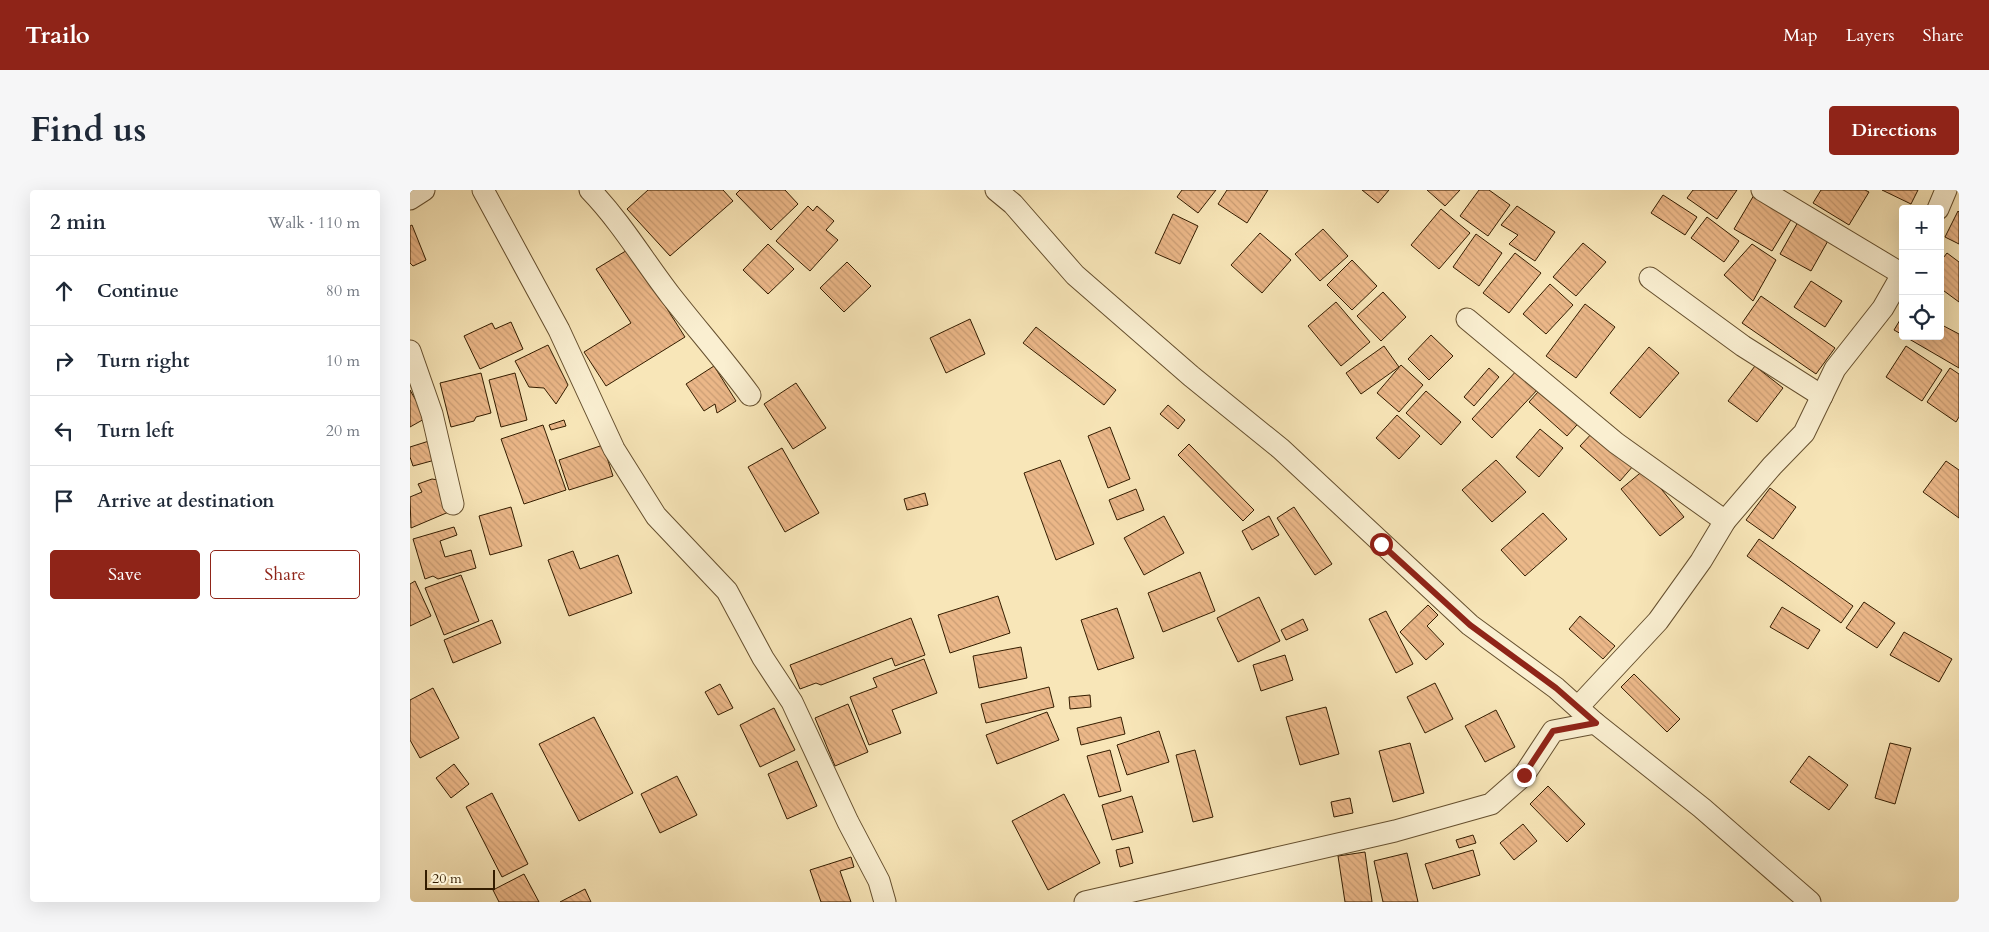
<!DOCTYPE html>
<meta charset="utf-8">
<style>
body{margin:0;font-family:Cardo,serif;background:#f6f6f7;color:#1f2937}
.controls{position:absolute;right:15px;top:15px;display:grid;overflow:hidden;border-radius:5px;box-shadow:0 5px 20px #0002}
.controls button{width:45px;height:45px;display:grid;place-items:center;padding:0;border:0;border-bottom:1px solid #e0e1e3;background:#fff;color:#1f2937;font:25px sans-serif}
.scale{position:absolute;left:15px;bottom:12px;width:70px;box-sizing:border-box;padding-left:5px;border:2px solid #341d00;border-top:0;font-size:14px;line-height:18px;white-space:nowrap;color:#341d00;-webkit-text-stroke:4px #faefd1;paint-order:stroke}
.stop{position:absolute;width:15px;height:15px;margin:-11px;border:4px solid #8f2418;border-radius:50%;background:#fff}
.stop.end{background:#8f2418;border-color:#fff;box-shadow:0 1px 5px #0008}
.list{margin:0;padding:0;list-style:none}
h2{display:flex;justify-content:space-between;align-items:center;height:65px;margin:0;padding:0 20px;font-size:21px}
h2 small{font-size:16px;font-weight:400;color:#747a83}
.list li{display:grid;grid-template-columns:32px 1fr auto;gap:15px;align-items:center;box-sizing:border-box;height:70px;padding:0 20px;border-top:1px solid #e0e1e3}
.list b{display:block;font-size:19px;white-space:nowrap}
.list em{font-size:16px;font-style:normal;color:#747a83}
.actions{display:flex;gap:10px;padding:15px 20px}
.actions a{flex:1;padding:11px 0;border:1px solid #8f2418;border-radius:5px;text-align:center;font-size:18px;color:#8f2418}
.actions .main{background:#8f2418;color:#fff}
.icon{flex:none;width:28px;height:28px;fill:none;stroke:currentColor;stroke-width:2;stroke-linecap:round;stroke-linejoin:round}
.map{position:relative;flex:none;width:1549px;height:712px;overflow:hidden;border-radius:5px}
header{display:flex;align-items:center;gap:30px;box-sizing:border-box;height:70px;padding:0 25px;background:#8f2418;color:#fff}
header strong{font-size:24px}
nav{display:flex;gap:28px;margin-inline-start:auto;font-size:18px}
.intro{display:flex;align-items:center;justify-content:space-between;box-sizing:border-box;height:120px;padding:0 30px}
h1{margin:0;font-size:35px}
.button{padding:12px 22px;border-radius:5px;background:#8f2418;color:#fff;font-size:18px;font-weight:700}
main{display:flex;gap:30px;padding:0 30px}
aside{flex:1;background:#fff;border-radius:5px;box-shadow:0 5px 20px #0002}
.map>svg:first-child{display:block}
.building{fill:url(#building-back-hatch);stroke:#341d00}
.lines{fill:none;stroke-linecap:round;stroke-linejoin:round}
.minor-casing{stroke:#654f2e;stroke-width:23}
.minor{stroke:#faefd1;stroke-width:21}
.route{stroke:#8f2418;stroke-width:6}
</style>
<header>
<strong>Trailo</strong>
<nav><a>Map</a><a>Layers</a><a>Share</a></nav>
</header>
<div class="intro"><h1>Find us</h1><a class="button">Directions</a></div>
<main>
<aside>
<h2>2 min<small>Walk · 110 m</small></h2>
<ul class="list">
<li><svg class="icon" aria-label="ahead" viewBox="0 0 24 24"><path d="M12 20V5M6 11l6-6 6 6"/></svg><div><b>Continue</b></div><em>80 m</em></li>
<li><svg class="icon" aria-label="right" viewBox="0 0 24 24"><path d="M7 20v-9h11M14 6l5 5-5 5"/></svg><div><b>Turn right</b></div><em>10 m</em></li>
<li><svg class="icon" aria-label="left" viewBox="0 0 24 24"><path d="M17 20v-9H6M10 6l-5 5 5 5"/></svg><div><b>Turn left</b></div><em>20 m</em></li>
<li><svg class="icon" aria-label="arrive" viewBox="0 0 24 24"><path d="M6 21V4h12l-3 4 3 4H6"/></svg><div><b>Arrive at destination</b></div></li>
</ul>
<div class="actions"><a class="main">Save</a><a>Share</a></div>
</aside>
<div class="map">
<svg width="1549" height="712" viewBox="0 0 1549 712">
<defs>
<pattern id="building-back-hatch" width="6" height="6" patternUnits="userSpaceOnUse" patternTransform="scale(1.25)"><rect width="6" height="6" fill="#ebb788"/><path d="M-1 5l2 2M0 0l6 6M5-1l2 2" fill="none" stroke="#ca9d74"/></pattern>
</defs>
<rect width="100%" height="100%" fill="#f8e6b8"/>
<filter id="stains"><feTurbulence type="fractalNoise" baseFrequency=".004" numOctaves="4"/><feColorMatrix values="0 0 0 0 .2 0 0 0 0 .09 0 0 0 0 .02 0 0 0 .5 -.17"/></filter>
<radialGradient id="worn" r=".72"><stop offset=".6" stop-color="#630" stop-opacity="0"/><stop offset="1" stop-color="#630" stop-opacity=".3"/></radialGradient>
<!-- building -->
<g class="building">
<path d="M238,0H313L323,11L260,66L217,19Z"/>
<path d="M330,0H375L388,14L361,40L326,4Z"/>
<path d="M772,0H806L788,23L767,7Z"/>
<path d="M817,0H858L837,33L808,14Z"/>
<path d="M952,0H979L968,13Z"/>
<path d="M1017,0H1050L1035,16Z"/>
<path d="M1069,0H1079L1100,15L1078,46L1050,26Z"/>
<path d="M1283,0H1327L1307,29L1277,8Z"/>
<path d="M1411,0H1455L1459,2L1439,35L1403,13Z"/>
<path d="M1472,0H1508L1501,14Z"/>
<path d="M1253,5L1287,27L1275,45L1241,23Z"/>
<path d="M1344,5L1382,28L1362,61L1324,39Z"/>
<path d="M398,16L403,21L407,16L424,31L416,40L428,50L400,81L366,51Z"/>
<path d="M1107,16L1145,42L1125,71L1099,54L1108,45L1091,35Z"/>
<path d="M1031,19L1060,43L1029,79L1001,55Z"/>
<path d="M1548,21L1549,22V54L1535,47Z"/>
<path d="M763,24L788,36L770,74L745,63Z"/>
<path d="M1297,27L1329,51L1314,72L1281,48Z"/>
<path d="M1388,32L1419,49L1401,81L1370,64Z"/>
<path d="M2,35L16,70L3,76L0,73V36Z"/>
<path d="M913,39L938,66L910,91L885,64Z"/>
<path d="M850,43L881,70L852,103L821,75Z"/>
<path d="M1066,44L1092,63L1069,96L1043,77Z"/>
<path d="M1173,53L1196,72L1166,106L1143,87Z"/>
<path d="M358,54L384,79L358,104L333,80Z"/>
<path d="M1342,54L1366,70L1343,111L1314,85Z"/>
<path d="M219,59L275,147L196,196L174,162L221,133L186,79Z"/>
<path d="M1105,63L1131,83L1099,123L1073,103Z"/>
<path d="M1537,63L1549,72V112L1530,98V72Z"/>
<path d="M942,70L967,96L942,120L917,95Z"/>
<path d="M437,72L461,96L434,122L410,98Z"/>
<path d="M1401,91L1432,111L1415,137L1384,117Z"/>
<path d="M1140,94L1163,115L1136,144L1113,124Z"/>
<path d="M973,102L996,127L971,151L947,126Z"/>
<path d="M1351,106L1425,158L1406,184L1332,133Z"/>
<path d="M926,112L960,152L931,176L898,136Z"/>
<path d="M1175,114L1205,137L1166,188L1136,166Z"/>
<path d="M1493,125V145L1484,140Z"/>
<path d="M560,129L575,164L536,183L520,148Z"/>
<path d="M101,132L113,159L70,179L54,146L82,133L85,139Z"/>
<path d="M1530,134L1549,144V178L1494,146H1530Z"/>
<path d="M626,137L706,200L694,215L613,153Z"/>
<path d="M1021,145L1043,166L1019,190L998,169Z"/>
<path d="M138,155L158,195L146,214L134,198L119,197L105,171Z"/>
<path d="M974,156L989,177L951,204L936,183Z"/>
<path d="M1496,156L1532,180L1512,211L1476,187Z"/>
<path d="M1239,157L1269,183L1230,228L1200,203Z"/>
<path d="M991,175L1013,195L989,222L967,203Z"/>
<path d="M304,176L326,211L307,223L305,214L294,221L276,194Z"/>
<path d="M1345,176L1373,198L1347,232L1318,211Z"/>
<path d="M1079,178L1089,187L1064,216L1054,207Z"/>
<path d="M1109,178L1130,197L1082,248L1062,229Z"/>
<path d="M1540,178L1549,184V227L1546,232L1517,212Z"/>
<path d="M71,183L81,223L66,227L64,231L41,237L30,193Z"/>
<path d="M105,183L117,230L91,237L79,190Z"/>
<path d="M386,193L416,238L383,259L354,214Z"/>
<path d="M1136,193L1174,227L1157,246L1119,212Z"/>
<path d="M0,200L16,228L0,237Z"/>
<path d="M1016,201L1051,232L1031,255L996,223Z"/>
<path d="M758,215L775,230L768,239L750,224Z"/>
<path d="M987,225L1010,246L989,269L966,248Z"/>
<path d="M154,230L156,236L141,240L139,235Z"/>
<path d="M133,235L156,300L114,314L91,249Z"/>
<path d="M700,237L720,289L698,298L678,246Z"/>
<path d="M1130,239L1153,258L1129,287L1106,267Z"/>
<path d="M1185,240L1224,275L1210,291L1170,256Z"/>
<path d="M19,251L25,270L3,276L0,267V257Z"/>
<path d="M779,254L844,320L833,331L768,265Z"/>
<path d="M193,255L203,286L159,300L149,270Z"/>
<path d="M372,258L409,323L375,342L338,277Z"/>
<path d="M650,270L684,354L646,370L614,283Z"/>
<path d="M1086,270L1116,302L1082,332L1052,300Z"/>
<path d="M1536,271L1549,280V328L1513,302Z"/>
<path d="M1235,279L1274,327L1250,346L1211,299Z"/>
<path d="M22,289L28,290L41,321L1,338L0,307L12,302L8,294Z"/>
<path d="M1360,298L1386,317L1363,349L1336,330Z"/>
<path d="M726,299L734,320L707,330L699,310Z"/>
<path d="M515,303L518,315L497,320L494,309Z"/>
<path d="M101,317L112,356L80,365L69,326Z"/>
<path d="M884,317L922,374L905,385L867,328Z"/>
<path d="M1133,323L1157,349L1115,386L1091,360Z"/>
<path d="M754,326L774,363L734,385L714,348Z"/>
<path d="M859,326L869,345L842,360L832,341Z"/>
<path d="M44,337L47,345L30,351L35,367L61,360L66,378L28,389L23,386L15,389L3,349Z"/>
<path d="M1349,349L1443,416L1431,433L1337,366Z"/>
<path d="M163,361L170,379L208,365L222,403L159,426L138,370Z"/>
<path d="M790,382L805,421L753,442L738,403Z"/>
<path d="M51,385L69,431L34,445L15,398Z"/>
<path d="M5,391L21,426L0,436V394Z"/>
<path d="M588,406L600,443L540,463L528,425Z"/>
<path d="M849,407L870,451L828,472L807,428Z"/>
<path d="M1454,412L1485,433L1467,458L1436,438Z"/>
<path d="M1018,415L1028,425L1017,436L1034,454L1016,470L990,442Z"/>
<path d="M1372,417L1410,440L1398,459L1360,437Z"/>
<path d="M707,418L724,468L688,480L671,430Z"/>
<path d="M976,421L1003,474L986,483L959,429Z"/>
<path d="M1170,426L1205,456L1193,469L1159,439Z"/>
<path d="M501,428L515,465L485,476L482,468L411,495L406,493L390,499L380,475Z"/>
<path d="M893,429L898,440L876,450L871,440Z"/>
<path d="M82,430L91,453L43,473L34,450Z"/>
<path d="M1494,442L1542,469L1529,492L1480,465Z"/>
<path d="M611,457L617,488L569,498L563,466Z"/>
<path d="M875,465L883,490L851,501L843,475Z"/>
<path d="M514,469L527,503L482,520L491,543L459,555L440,507L467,497L463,488Z"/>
<path d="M1224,484L1270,529L1257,542L1211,497Z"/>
<path d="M1025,493L1043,529L1015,543L997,507Z"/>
<path d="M310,494L323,518L308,525L295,502Z"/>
<path d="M639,497L644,517L576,533L571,514Z"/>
<path d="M23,498L49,548L10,568L0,550V510Z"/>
<path d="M680,505L681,517L660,519L659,507Z"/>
<path d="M438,514L458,562L425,576L405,528Z"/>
<path d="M916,517L929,564L890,575L876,527Z"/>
<path d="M364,518L385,560L350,577L330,535Z"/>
<path d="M1086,520L1105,557L1075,572L1055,536Z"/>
<path d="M637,522L649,550L587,574L576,545Z"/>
<path d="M184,527L223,603L169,631L129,554Z"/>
<path d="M711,527L715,544L671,555L667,538Z"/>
<path d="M749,541L759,572L717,585L707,555Z"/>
<path d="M1000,553L1014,603L983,612L969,561Z"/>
<path d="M1480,553L1501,558L1485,614L1465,608Z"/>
<path d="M700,560L711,601L689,607L677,566Z"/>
<path d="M785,560L803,627L783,632L766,565Z"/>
<path d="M1399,566L1438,595L1419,620L1380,592Z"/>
<path d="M387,571L407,616L377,629L358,584Z"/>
<path d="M44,574L59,594L41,608L26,588Z"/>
<path d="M267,586L287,625L250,643L231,604Z"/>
<path d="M1138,596L1175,634L1157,652L1120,614Z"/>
<path d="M82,603L118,674L92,687L56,617Z"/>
<path d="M654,604L690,673L638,700L602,631Z"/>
<path d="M722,606L733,642L702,650L692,615Z"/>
<path d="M940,608L943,623L924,627L921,612Z"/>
<path d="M1113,634L1127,651L1104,670L1090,653Z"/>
<path d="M1063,645L1066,653L1049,658L1046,650Z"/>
<path d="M719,657L723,673L710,677L706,660Z"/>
<path d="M1063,660L1070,685L1023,699L1015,674Z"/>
<path d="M955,662L962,712H935L928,666Z"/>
<path d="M997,663L1008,712H973L964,671Z"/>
<path d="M441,667L444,677L430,681L441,712H411L400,680Z"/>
<path d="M114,684L129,712H89L83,700Z"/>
<path d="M175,699L181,712H150Z"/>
</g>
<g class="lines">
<!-- minor casing -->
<g class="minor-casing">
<g id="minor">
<path d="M73,0L149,140L204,259L246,326L317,401L353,468L382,512L438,632L469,691L475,712"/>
<path d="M180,0C211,32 234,71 261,106C287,139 315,171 340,205"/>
<path d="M586,0L603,14L665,85L781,186L871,259L1060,435L1146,498L1185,533L1292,618L1400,712"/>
<path d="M1352,0L1492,84"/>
<path d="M0,9L14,0"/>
<path d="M1528,19L1536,0"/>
<path d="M1240,88L1333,156L1412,206"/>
<path d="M1057,129L1206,253L1315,331"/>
<path d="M0,161L22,224L43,314"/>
<path d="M1168,517L1248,431L1291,371L1315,331L1362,276L1394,243L1425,179L1473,118L1493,83"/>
<path d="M675,712L985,641L1081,614L1114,585L1143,541L1185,533"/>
</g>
</g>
<!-- minor -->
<use href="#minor" class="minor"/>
</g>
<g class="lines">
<!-- route -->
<path class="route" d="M971,354L1060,435L1146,498L1186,533L1143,541L1114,585"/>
</g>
<rect width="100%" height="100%" filter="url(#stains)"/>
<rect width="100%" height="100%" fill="url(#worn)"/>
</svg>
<div class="controls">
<button>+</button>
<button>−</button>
<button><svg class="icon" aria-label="locate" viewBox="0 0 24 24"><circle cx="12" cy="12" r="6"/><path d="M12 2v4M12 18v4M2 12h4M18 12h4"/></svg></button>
</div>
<div class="scale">20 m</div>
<div class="stop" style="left:971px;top:354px"></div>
<div class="stop end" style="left:1114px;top:585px"></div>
</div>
</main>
